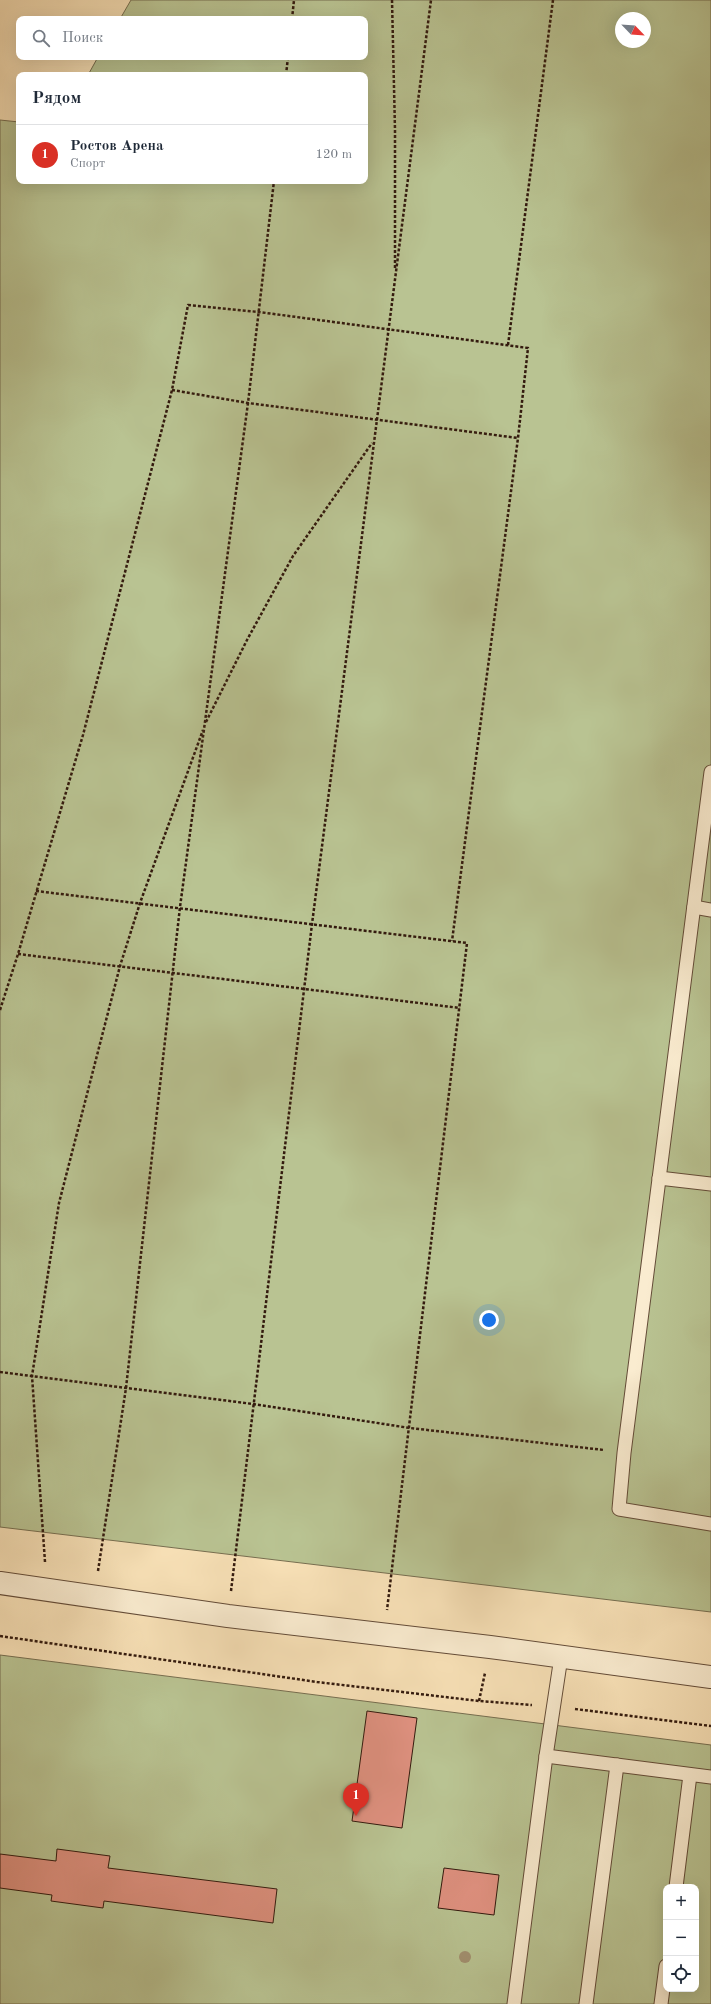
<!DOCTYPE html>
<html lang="ru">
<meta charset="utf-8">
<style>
body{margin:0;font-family:"Old Standard TT",serif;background:#f6f6f7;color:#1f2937}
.controls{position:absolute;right:12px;bottom:12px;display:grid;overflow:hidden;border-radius:8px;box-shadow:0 4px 16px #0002}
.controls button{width:36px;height:36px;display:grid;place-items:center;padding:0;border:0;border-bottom:1px solid #e0e1e3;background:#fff;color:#1f2937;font:20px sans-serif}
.compass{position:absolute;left:615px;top:12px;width:36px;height:36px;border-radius:50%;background:#fff;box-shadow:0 4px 16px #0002;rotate:115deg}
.you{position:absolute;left:489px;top:1320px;width:14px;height:14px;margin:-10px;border:3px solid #fff;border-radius:50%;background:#1a73e8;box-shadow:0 0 0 6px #1a73e833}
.badge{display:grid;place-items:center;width:26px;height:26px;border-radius:50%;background:#d93025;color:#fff;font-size:13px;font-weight:700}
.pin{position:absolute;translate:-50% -33px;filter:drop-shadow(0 1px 2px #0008)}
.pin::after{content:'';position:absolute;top:21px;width:14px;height:12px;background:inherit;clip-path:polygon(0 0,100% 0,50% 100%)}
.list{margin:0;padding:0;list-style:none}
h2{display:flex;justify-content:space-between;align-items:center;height:52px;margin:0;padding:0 16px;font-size:17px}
h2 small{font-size:13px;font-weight:400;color:#747a83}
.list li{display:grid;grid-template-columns:26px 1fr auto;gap:12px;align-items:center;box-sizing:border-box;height:60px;padding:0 16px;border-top:1px solid #e0e1e3}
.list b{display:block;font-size:15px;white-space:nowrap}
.list p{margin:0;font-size:13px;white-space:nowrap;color:#747a83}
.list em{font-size:13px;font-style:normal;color:#747a83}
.icon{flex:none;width:22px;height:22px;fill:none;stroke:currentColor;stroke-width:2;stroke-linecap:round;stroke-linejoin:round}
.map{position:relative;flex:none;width:711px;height:2004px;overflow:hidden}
.search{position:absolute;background:#fff;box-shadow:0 4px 16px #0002;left:16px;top:16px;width:352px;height:44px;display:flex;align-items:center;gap:10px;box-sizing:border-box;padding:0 14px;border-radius:8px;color:#747a83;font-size:15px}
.panel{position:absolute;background:#fff;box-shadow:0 4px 16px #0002;left:16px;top:72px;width:352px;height:112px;border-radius:8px}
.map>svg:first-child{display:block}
.green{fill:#b9c392;stroke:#766e50;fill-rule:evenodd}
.building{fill:#df9180;stroke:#331a0e}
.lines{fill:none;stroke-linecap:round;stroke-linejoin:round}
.lane-casing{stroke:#644c38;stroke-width:15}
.street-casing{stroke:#644c38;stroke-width:24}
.path{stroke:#331a0e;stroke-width:2.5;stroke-dasharray:3 2;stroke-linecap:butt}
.lane{stroke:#faecd0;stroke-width:13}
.street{stroke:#faecd0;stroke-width:22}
.tree{fill:#a29070}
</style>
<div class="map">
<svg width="711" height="2004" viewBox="0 0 711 2004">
<rect width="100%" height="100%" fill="#f8e1b7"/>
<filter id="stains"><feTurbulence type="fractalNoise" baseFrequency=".005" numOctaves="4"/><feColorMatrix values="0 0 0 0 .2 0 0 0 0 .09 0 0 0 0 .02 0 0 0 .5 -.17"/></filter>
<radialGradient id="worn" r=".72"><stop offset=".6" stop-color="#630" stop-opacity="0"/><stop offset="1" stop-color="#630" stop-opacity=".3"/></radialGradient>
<!-- green -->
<g class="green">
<path d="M131,0H711V1612L0,1527V120L19,122V181H365V75H88L98,57H365V19H120ZM621,18H645V42H621Z"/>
<path d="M0,1655L711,1745V2004H0ZM666,1887H696V1989H666Z"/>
</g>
<!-- building -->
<g class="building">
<path d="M367,1711L417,1718L402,1828L352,1821Z"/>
<path d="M57,1849L110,1856L108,1868L277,1889L273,1923L104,1901L103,1908L51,1901L52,1895L0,1888V1854L56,1861Z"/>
<path d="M444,1868L499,1875L494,1915L438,1908Z"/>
</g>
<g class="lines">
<!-- lane casing -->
<g class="lane-casing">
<g id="lane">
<path d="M711,772L624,1453L619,1509L711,1524"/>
<path d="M694,907L711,910"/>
<path d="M659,1178L711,1184"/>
<path d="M546,1756L711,1777"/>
<path d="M676,1887L690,1775"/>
<path d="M514,2004L546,1756L561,1657"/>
<path d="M586,2004L617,1765"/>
<path d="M661,2004L666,1966"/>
</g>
</g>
<!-- street casing -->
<g class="street-casing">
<path id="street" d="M0,1583L228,1616L490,1647L711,1677"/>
</g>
<!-- path -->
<g class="path">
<path d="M392,0L395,130V268"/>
<path d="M292,19L294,0"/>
<path d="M286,75L288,57"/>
<path d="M508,345L553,0"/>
<path d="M172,390L248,403L518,438"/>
<path d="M206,722L247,640L293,556L372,443"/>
<path d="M36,891L467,943L387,1610"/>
<path d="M18,954L460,1008"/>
<path d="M0,1010L18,954L83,735L172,390L188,305L259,312L528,348L518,438L452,941"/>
<path d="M0,1372L253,1404L410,1428L604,1450"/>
<path d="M45,1562L32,1376L59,1203L120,966L140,903L203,730"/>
<path d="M98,1571L126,1388L180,907L248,403L274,181"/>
<path d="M231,1591L312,924L431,0"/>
<path d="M0,1636L317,1682L479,1701L532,1705"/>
<path d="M479,1701L485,1673"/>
<path d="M575,1709L711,1726"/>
</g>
<!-- lane -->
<use href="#lane" class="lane"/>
<!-- street -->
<use href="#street" class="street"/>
</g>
<!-- trees -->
<circle class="tree" cx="465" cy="1957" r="6"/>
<rect width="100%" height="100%" filter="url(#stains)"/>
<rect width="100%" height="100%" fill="url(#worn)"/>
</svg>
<div class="controls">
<button>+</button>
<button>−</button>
<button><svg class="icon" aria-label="locate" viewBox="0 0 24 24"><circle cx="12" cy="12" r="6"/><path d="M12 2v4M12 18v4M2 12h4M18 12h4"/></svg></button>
</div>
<svg class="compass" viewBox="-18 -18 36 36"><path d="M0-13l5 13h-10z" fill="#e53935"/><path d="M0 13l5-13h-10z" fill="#747a83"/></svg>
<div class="you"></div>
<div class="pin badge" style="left:356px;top:1816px">1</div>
<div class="search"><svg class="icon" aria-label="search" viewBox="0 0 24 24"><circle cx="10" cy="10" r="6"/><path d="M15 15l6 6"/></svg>Поиск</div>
<section class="panel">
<h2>Рядом<small></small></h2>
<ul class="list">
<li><span class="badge">1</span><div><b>Ростов Арена</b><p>Спорт</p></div><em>120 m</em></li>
</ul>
</section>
</div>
